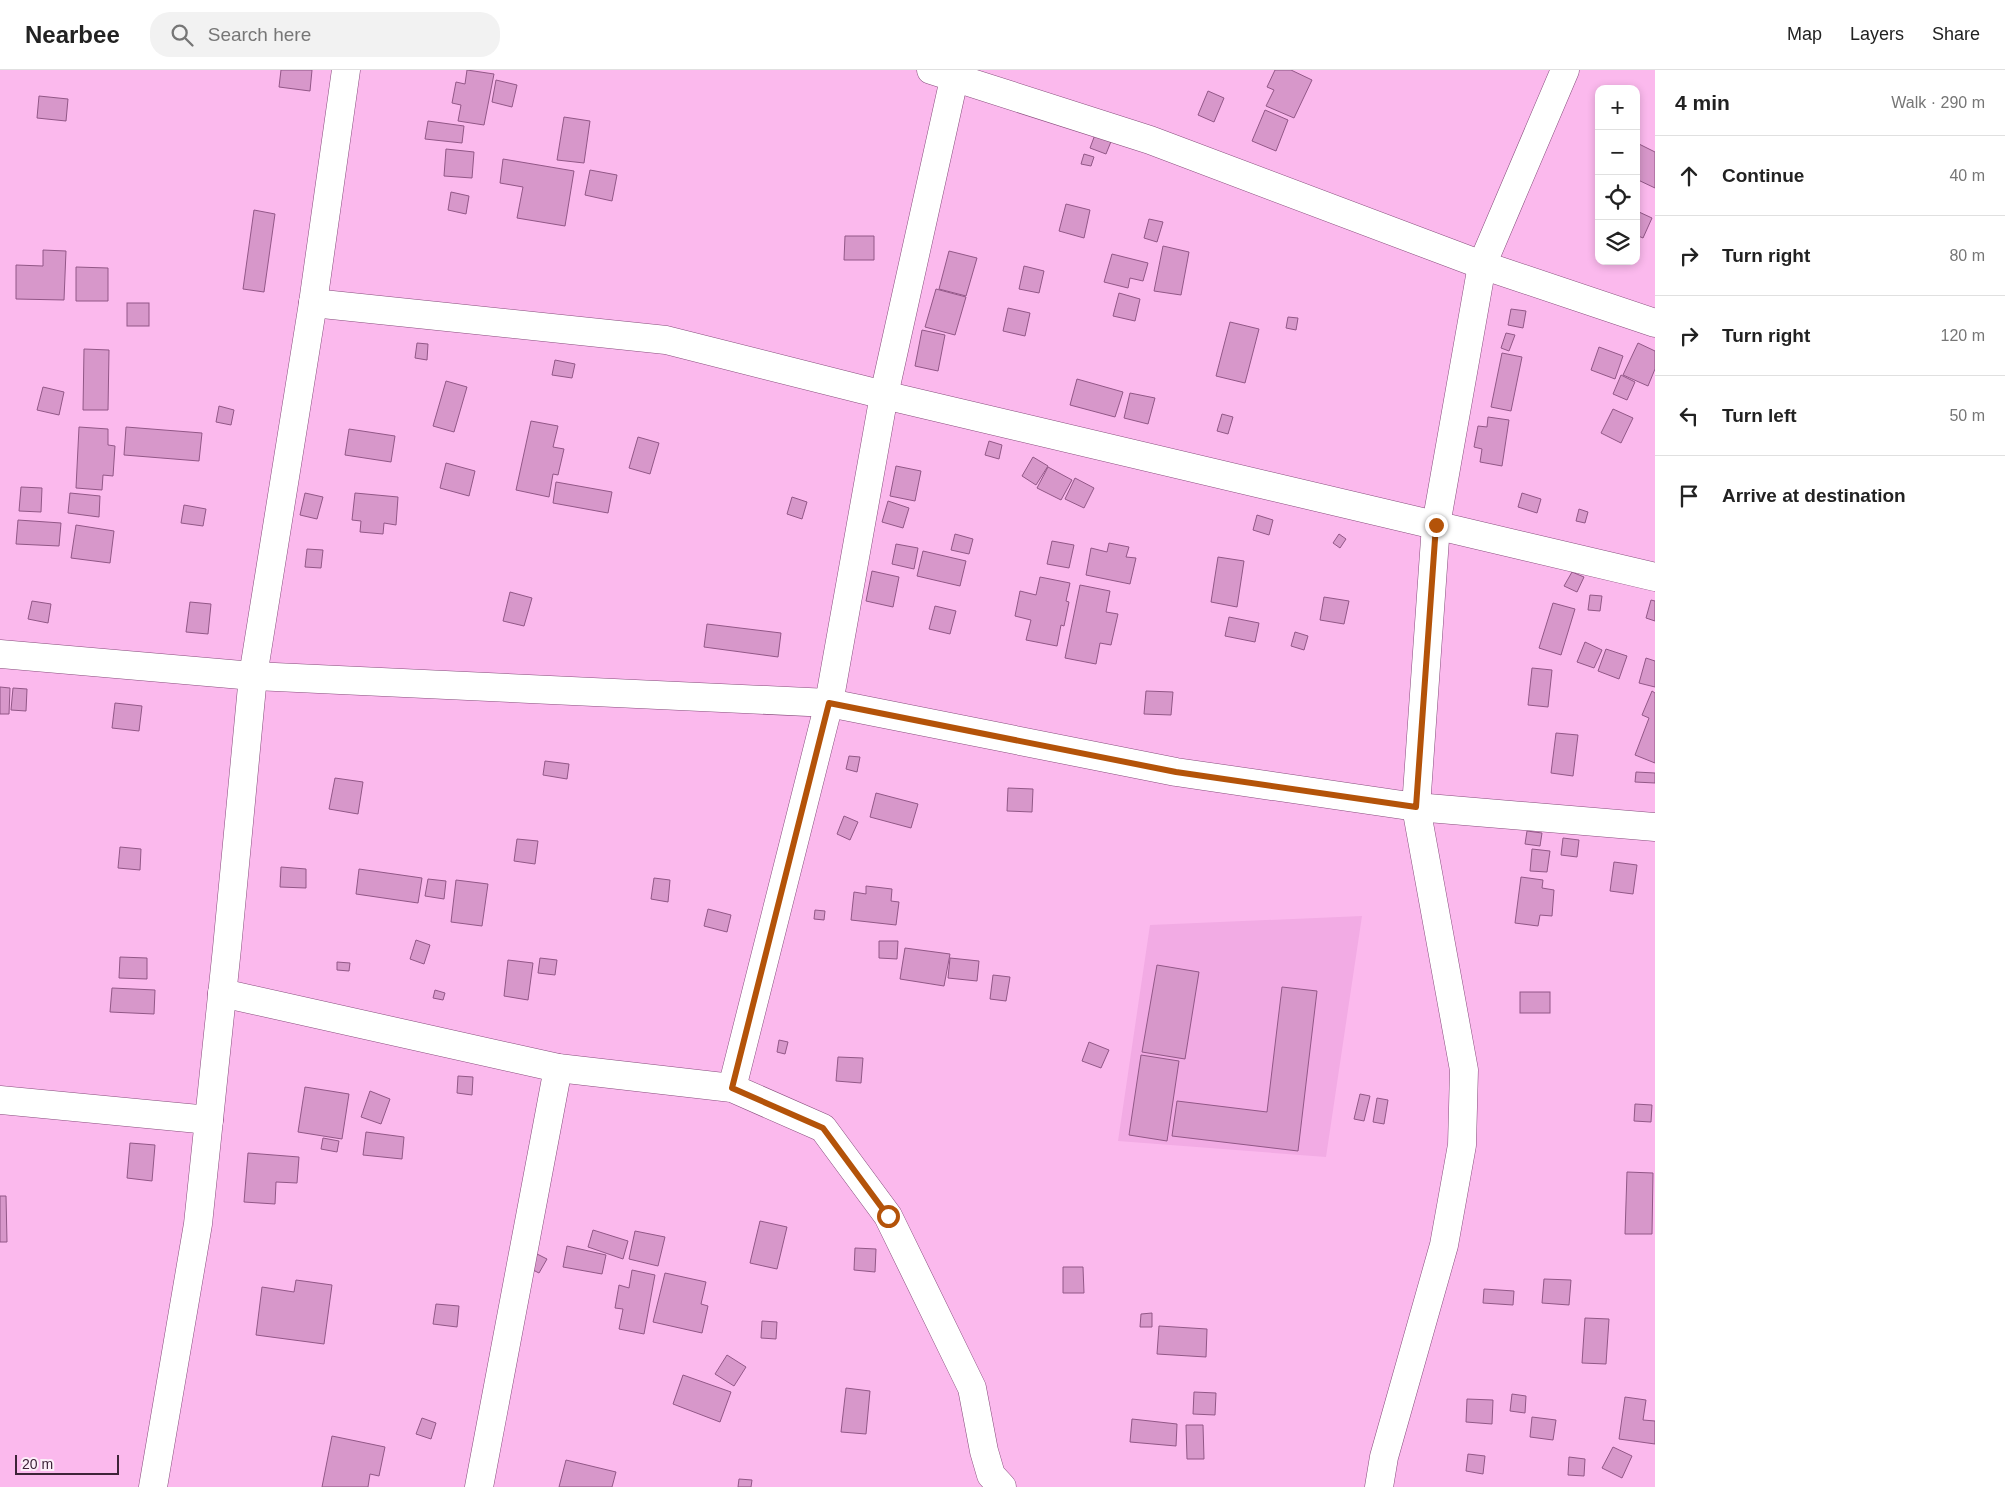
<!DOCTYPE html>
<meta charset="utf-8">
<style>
body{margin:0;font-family:Arial,sans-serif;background:#f2f2f2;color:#222}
.controls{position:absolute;right:15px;top:15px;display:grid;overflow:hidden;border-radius:10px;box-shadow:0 2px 8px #0003}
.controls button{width:45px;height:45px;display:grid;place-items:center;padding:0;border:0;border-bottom:1px solid #e0e0e0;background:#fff;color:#222;font:25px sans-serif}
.scale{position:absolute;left:15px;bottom:12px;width:104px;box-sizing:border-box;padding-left:5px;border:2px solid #3d2338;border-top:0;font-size:14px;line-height:18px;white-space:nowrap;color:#3d2338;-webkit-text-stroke:4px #fceef8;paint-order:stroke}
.stop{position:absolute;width:15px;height:15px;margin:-11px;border:4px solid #b45309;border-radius:50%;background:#fff}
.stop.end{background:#b45309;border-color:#fff;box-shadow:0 1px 5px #0008}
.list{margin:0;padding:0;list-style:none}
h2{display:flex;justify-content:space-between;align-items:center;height:65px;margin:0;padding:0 20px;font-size:21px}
h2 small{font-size:16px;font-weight:400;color:#767676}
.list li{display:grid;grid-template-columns:32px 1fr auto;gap:15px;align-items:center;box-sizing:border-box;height:80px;padding:0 20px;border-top:1px solid #e0e0e0}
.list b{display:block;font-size:19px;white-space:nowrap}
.list em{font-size:16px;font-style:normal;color:#767676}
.icon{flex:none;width:28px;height:28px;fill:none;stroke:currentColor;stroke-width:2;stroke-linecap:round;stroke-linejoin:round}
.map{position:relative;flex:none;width:1655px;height:1417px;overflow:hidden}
header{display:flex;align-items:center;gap:30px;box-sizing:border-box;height:70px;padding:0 25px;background:#fff;border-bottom:1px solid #e0e0e0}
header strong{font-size:24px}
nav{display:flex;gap:28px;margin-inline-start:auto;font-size:18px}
.search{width:350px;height:45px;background:#f2f2f2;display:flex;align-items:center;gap:12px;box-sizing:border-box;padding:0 18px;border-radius:20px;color:#767676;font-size:19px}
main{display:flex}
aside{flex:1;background:#fff}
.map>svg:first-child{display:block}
.built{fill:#f2abe4}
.building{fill:#d797ca;stroke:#925787}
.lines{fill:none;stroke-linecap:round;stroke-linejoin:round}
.minor-casing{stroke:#874d7c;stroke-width:29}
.minor{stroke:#fff;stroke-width:28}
.route{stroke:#b45309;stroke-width:6}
</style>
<header>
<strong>Nearbee</strong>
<div class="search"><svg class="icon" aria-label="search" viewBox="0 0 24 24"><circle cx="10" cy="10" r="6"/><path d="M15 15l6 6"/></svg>Search here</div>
<nav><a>Map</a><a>Layers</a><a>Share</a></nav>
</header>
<main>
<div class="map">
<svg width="1655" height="1417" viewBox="0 0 1655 1417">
<rect width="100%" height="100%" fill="#fbb9ed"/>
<!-- built -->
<path class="built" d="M1362,846L1326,1087L1118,1071L1150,855Z"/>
<!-- building -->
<g class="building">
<path d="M281,0H312L310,21L279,17Z"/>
<path d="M467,0L494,4L484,55L458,51L461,35L452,33L456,12L465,14Z"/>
<path d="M1275,0H1291L1312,10L1294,48L1266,36L1274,20L1267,17Z"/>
<path d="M496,10L517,15L512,37L492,32Z"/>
<path d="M1208,21L1224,28L1214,52L1198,45Z"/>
<path d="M39,26L68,29L66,51L37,48Z"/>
<path d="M1265,40L1288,50L1276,81L1252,71Z"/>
<path d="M564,47L590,51L584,93L557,90Z"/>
<path d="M428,51L464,56L462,73L425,69Z"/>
<path d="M1096,62L1112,69L1106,84L1090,78Z"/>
<path d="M1637,73L1655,82V118L1636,109Z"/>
<path d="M446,79L474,82L472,108L444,106Z"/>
<path d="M1084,84L1094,87L1091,96L1081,94Z"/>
<path d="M503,89L574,101L565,156L517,148L523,117L500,113Z"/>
<path d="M590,100L617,105L612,131L585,125Z"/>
<path d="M451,122L469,126L466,144L448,140Z"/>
<path d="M1066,134L1090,140L1084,168L1059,161Z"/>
<path d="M254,140L275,144L264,222L243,219Z"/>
<path d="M1639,142L1652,148L1643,168L1636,165V148Z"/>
<path d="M1149,149L1163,152L1157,172L1144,168Z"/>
<path d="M845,166H874V190H844Z"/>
<path d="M1163,176L1189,182L1181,225L1154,221Z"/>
<path d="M43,180L66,181L64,230L16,229V195L43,196Z"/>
<path d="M949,181L977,188L966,226L939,219Z"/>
<path d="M1112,184L1148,193L1143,211L1130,208L1128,218L1104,212Z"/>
<path d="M1024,196L1044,201L1039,223L1019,219Z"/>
<path d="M76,197L108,198V231H76Z"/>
<path d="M936,219L966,227L955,265L925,257Z"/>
<path d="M1119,223L1140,229L1135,251L1113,246Z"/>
<rect x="127" y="233" width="22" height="23"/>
<path d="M1008,238L1030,243L1025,266L1003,261Z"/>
<path d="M1511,239L1526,241L1523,258L1508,255Z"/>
<path d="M1288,247L1298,248L1296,260L1286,258Z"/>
<path d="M1230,252L1259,259L1245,313L1216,306Z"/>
<path d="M922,260L945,265L938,301L915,296Z"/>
<path d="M1506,263L1515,265L1509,281L1501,278Z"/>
<path d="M417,273L428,274L427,290L415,288Z"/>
<path d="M1638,273L1655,281V299L1648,316L1623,305Z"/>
<path d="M1599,277L1623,286L1615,309L1591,300Z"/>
<path d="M84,279L109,280L108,340H83Z"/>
<path d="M1502,283L1522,287L1511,341L1491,337Z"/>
<path d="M555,290L575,294L572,308L552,305Z"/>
<path d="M1621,305L1635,312L1627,330L1613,324Z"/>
<path d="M1077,309L1123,322L1115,347L1070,335Z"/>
<path d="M446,311L467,317L454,362L433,356Z"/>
<path d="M43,317L64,322L59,345L37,340Z"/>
<path d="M1130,323L1155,328L1148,354L1124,348Z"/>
<path d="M219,336L234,340L231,355L216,352Z"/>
<path d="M1613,339L1633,348L1621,373L1601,363Z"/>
<path d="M1222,344L1233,347L1228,364L1217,361Z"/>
<path d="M1488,347L1509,350L1502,396L1480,392L1482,379L1474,377L1478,356L1487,357Z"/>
<path d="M531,351L558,356L553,377L564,379L558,405L553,404L549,427L516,420Z"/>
<path d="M79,357L108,359V375L115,376L113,406L103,405L102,420L76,418Z"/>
<path d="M126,357L202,363L199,391L124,385Z"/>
<path d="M349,359L395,366L391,392L345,385Z"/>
<path d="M638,367L659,373L650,404L629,398Z"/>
<path d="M989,371L1002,375L999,389L985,385Z"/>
<path d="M1033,387L1048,396L1036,415L1022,406Z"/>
<path d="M446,393L475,401L469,426L440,418Z"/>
<path d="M896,396L921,401L915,431L890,426Z"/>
<path d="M1048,397L1072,410L1061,430L1037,418Z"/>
<path d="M1075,408L1094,418L1084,438L1065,429Z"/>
<path d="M556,412L612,422L608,443L553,433Z"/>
<path d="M21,417L42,418L41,442L19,441Z"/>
<path d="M70,423L100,426L99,447L68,443Z"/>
<path d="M305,423L323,427L317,449L300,445Z"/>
<path d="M355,423L398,427L396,455L384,453L383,464L360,462L361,451L352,450Z"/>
<path d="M1522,423L1541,429L1537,443L1518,437Z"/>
<path d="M792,427L807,432L802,449L787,444Z"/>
<path d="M888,431L909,438L903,458L882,452Z"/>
<path d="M184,435L206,439L203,456L181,453Z"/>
<path d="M1579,439L1588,442L1585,453L1576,451Z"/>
<path d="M1257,445L1273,450L1269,465L1253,460Z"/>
<path d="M18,450L61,453L59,476L16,474Z"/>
<path d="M76,455L114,461L110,493L71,488Z"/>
<path d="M955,464L973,469L969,484L951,480Z"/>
<path d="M1339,464L1346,469L1340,478L1333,473Z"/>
<path d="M1052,471L1074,475L1069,498L1047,494Z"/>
<path d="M1109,473L1129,477L1126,487L1136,488L1130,514L1086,505L1091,478L1107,482Z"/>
<path d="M896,474L918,478L914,499L892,494Z"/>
<path d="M307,479L323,480L321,498L305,497Z"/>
<path d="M923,481L966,491L960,516L917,506Z"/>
<path d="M1218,487L1244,491L1237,537L1211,532Z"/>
<path d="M872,501L899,507L893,537L866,531Z"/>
<path d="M1572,502L1584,507L1577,522L1564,516Z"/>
<path d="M1040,507L1070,513L1066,531L1069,532L1064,556L1061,555L1057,576L1026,570L1031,550L1015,546L1020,521L1036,525Z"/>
<path d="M1080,515L1110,521L1106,542L1118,544L1111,575L1100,573L1096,594L1065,588Z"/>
<path d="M510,522L532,528L524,556L503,551Z"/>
<path d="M1590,525L1602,526L1600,541L1588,540Z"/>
<path d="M1324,527L1349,531L1344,554L1320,550Z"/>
<path d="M1651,530L1655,531V551L1646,548Z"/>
<path d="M32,531L51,534L48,553L28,549Z"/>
<path d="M190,532L211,534L208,564L186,562Z"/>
<path d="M1553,533L1575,539L1561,585L1539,578Z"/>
<path d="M935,536L956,541L950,564L929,559Z"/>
<path d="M1229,547L1259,553L1255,572L1225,566Z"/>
<path d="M707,554L781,563L778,587L704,577Z"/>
<path d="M1295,562L1308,566L1304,580L1291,576Z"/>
<path d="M1585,572L1602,580L1594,598L1577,592Z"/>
<path d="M1606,579L1627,586L1619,609L1598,601Z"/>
<path d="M1646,588L1655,591V617L1639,613Z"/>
<path d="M1532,598L1552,600L1548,637L1528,635Z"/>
<path d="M0,617L10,618L9,644H0Z"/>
<path d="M13,618L27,619L26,641L11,640Z"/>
<path d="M1146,621L1173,622L1171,645L1144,644Z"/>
<path d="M1652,621L1655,623V693L1635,685L1649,648L1642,645Z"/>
<path d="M115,633L142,636L139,661L112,658Z"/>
<path d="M1556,663L1578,665L1573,706L1551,703Z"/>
<path d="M849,686L860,687L857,702L846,699Z"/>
<path d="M545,691L569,694L567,709L543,705Z"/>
<path d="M1636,702L1655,703V713L1635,712Z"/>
<path d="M335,708L363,712L358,744L329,739Z"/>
<path d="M1008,718L1033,719L1032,742L1007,741Z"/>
<path d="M876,723L918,734L911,758L870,747Z"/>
<path d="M844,746L858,752L850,770L837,764Z"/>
<path d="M1527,761L1542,763L1540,776L1525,774Z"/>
<path d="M1563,768L1579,770L1577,787L1561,785Z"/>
<path d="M517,769L538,771L535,794L514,791Z"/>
<path d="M120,777L141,779L140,800L118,798Z"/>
<path d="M1532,779L1550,781L1547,802L1530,801Z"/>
<path d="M1614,792L1637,795L1633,824L1610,821Z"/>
<path d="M281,797L306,799V818L280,817Z"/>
<path d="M359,799L422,808L418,833L356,824Z"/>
<path d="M1521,807L1543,810L1542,818L1554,820L1552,846L1540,845L1538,856L1515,853Z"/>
<path d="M654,808L670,810L668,832L651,829Z"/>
<path d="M428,809L446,811L444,829L425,826Z"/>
<path d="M456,810L488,814L482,856L451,852Z"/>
<path d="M866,816L892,819L891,831L899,832L896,855L851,850L854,822L866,824Z"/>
<path d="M708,839L731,845L727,862L704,856Z"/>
<path d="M815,840L825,841L824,850L814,849Z"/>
<path d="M416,870L430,875L424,894L410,889Z"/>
<path d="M879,871H898L897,889L879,888Z"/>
<path d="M905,878L950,884L944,916L900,909Z"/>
<path d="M120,887L147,888V909L119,908Z"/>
<path d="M540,888L557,890L555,905L538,903Z"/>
<path d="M950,888L979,891L977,911L948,908Z"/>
<path d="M508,890L533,893L528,930L504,926Z"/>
<path d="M337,892L350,893L349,901L337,900Z"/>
<path d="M1157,895L1199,902L1185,989L1142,982Z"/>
<path d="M993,905L1010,907L1006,931L990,929Z"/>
<path d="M1282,917L1317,921L1298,1081L1172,1066L1177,1031L1267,1042Z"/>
<path d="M112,918L155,920L154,944L110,942Z"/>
<path d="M435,920L445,923L443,930L433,928Z"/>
<rect x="1520" y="922" width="30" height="21"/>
<path d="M779,970L788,972L785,984L777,982Z"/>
<path d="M1089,972L1109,980L1101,998L1082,991Z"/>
<path d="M1141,985L1179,991L1167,1071L1129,1065Z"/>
<path d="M838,987L863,988L861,1013L836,1011Z"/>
<path d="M458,1006L473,1007L472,1025L457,1023Z"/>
<path d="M305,1017L349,1024L342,1069L298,1062Z"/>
<path d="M370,1021L390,1029L381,1054L361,1047Z"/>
<path d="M1360,1024L1370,1026L1364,1051L1354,1049Z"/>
<path d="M1377,1028L1388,1030L1384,1054L1373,1052Z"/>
<path d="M1635,1034L1652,1035L1651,1052L1634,1051Z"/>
<path d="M366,1062L404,1067L402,1089L363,1085Z"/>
<path d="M323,1068L339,1071L337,1082L321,1079Z"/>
<path d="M130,1073L155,1075L152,1111L127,1108Z"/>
<path d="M248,1083L299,1087L297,1113L276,1112L275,1134L244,1132Z"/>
<path d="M1627,1102L1653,1103L1652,1164H1625Z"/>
<path d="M0,1126H6L7,1172H0Z"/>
<path d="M760,1151L787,1157L777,1199L750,1193Z"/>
<path d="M593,1160L628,1171L623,1189L588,1177Z"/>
<path d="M635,1161L665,1167L658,1196L629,1189Z"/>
<path d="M567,1176L606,1185L602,1204L563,1197Z"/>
<path d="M855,1178L876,1179L875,1202L854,1200Z"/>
<path d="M537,1184L547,1189L539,1203L529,1198Z"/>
<path d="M1063,1197H1083L1084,1223H1063Z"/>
<path d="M632,1200L655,1205L644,1264L619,1259L623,1239L615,1238L619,1215L629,1218Z"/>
<path d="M665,1203L706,1212L701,1234L708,1236L702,1263L653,1252Z"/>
<path d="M1544,1209L1571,1210L1569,1235L1542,1233Z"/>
<path d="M296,1210L332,1215L324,1274L256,1265L262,1217L294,1222Z"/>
<path d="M1484,1219L1514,1221L1513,1235L1483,1233Z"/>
<path d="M436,1234L459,1236L457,1257L433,1254Z"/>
<path d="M1152,1243V1257H1140L1141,1244Z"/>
<path d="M1585,1248L1609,1249L1606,1294L1582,1293Z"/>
<path d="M762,1251L777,1252L776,1269L761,1268Z"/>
<path d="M1159,1256L1207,1259L1206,1287L1157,1284Z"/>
<path d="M727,1285L746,1297L734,1316L715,1304Z"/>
<path d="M683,1305L731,1322L720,1352L673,1334Z"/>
<path d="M846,1318L870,1321L866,1364L841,1362Z"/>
<path d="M1194,1322L1216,1323L1215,1345L1193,1344Z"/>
<path d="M1512,1324L1526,1326L1525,1343L1510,1341Z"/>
<path d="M1625,1327L1646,1330L1643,1350L1655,1351V1374L1619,1369Z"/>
<path d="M1467,1329L1493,1330L1492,1354L1466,1352Z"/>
<path d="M1532,1347L1556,1350L1553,1370L1530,1367Z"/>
<path d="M422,1348L436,1353L431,1369L416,1364Z"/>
<path d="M1132,1349L1177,1354L1176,1376L1130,1372Z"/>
<path d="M1186,1355H1203L1204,1389H1187Z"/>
<path d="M332,1366L385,1377L379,1406L370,1404L368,1417H322Z"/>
<path d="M1613,1377L1632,1386L1622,1408L1602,1398Z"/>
<path d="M1468,1384L1485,1386L1483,1404L1466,1401Z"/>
<path d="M1569,1387L1585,1389L1584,1406L1568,1405Z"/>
<path d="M566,1390L616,1402L612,1417H559Z"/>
<path d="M739,1409L752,1410L751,1417H738Z"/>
</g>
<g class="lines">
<!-- minor casing -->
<g class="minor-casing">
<g id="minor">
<path d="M931,0L1150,70L1482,195L1655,253"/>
<path d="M313,233L666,270L884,325L1655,507"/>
<path d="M0,584L253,606L829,633L1176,702L1416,737L1655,757"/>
<path d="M222,923L558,998L732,1018L823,1058L888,1146L972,1318L984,1381L991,1405L1002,1417"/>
<path d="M732,1018L829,633L884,325L956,0"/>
<path d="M0,1030L209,1050"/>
<path d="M153,1417L198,1154L227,878L253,606L313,233L346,0"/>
<path d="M479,1417L558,998"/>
<path d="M1379,1417L1384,1387L1444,1175L1462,1075L1464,1000L1416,737L1436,455L1482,195L1565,0"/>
</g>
</g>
<!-- minor -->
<use href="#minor" class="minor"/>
</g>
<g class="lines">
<!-- route -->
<path class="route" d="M888,1146L823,1058L732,1018L829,633L1176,702L1416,737L1436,455"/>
</g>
</svg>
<div class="controls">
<button>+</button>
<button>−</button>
<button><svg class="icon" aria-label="locate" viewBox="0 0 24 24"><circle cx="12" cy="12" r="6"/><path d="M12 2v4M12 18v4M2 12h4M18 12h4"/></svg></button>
<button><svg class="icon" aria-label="layers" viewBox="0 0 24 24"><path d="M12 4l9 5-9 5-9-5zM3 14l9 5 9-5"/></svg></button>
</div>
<div class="scale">20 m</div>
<div class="stop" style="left:888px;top:1146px"></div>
<div class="stop end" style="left:1436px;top:455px"></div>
</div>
<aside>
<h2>4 min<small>Walk · 290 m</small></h2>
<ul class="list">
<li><svg class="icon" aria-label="ahead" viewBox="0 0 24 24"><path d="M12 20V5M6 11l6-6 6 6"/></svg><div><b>Continue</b></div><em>40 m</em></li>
<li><svg class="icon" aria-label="right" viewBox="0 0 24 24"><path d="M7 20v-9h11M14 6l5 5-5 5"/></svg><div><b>Turn right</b></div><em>80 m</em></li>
<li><svg class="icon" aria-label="right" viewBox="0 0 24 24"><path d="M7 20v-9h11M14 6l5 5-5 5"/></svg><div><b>Turn right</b></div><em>120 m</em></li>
<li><svg class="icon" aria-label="left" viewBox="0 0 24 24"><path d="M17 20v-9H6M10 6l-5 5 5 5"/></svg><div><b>Turn left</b></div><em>50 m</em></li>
<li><svg class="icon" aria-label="arrive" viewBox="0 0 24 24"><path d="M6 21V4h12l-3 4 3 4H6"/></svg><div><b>Arrive at destination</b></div></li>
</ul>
</aside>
</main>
